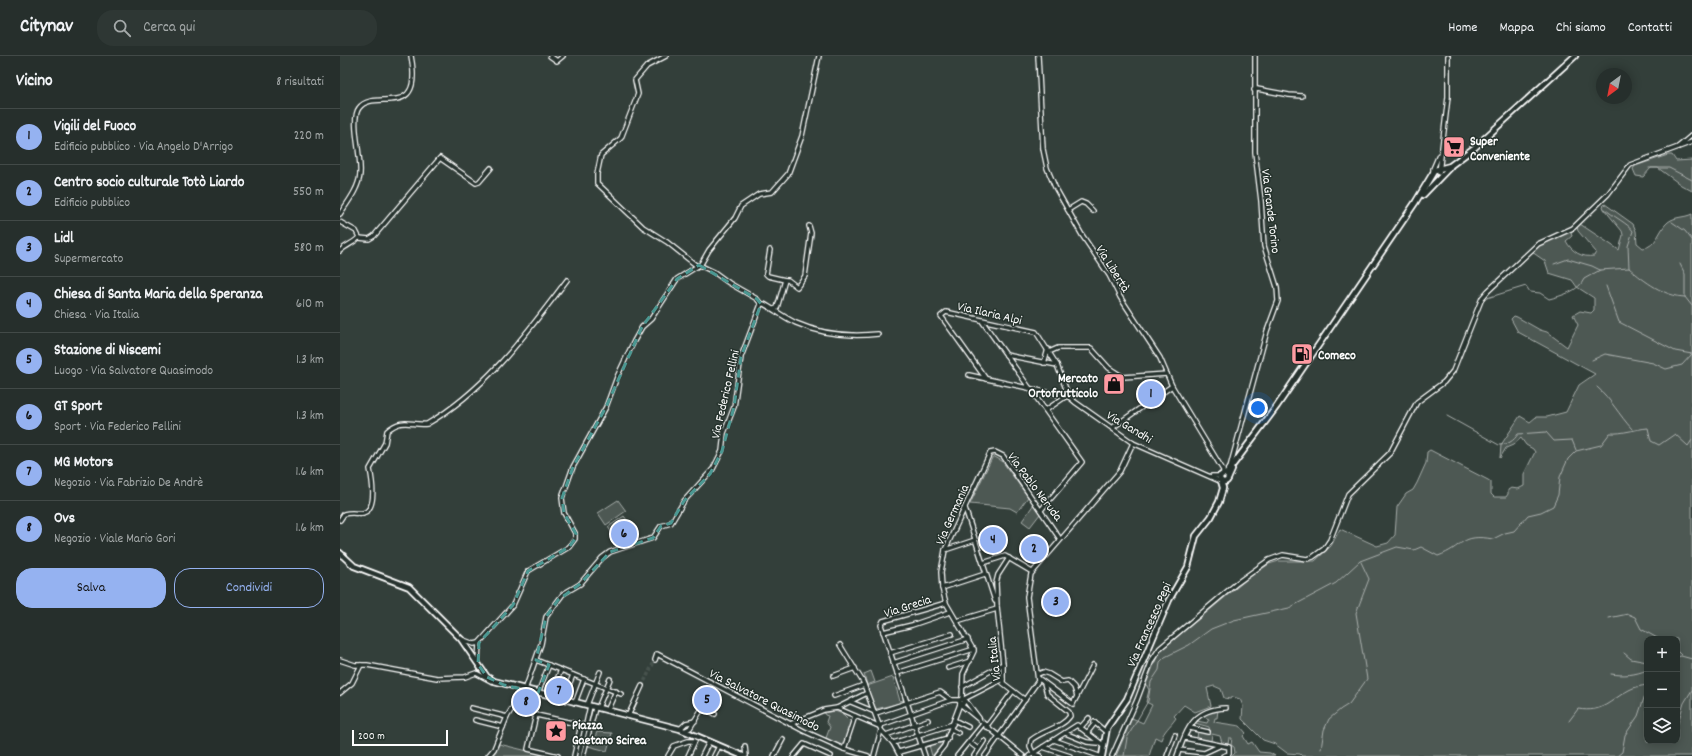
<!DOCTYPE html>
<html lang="it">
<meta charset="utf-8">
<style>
body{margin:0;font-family:Dekko,sans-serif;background:#2e3734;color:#f1f3f6}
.controls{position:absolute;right:12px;bottom:12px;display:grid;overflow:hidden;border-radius:8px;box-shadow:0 2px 10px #0003}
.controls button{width:36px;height:36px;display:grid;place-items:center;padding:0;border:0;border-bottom:1px solid #424a48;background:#262f2c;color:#f1f3f6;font:20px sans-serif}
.compass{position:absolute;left:1256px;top:12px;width:36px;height:36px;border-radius:50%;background:#262f2c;box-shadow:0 2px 10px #0003;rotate:212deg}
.scale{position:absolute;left:12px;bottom:10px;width:96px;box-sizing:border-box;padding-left:4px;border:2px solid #fff;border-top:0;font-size:11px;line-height:14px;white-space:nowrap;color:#fff;-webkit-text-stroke:3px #26332d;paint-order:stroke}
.you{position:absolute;left:918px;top:352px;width:14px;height:14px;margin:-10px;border:3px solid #fff;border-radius:50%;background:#1a73e8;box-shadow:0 0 0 6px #1a73e833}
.badge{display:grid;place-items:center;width:26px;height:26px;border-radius:50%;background:#95b2f1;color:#111;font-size:13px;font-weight:700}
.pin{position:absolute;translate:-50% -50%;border:2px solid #fff;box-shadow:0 1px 4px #0006}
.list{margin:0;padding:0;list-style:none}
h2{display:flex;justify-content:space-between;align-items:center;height:52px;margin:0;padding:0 16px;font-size:17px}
h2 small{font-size:13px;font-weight:400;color:#a4a9a9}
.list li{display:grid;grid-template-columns:26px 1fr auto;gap:12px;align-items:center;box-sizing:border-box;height:56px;padding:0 16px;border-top:1px solid #424a48}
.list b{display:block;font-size:15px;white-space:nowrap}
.list p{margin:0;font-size:13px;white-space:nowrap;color:#a4a9a9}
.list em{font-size:13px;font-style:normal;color:#a4a9a9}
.actions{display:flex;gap:8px;padding:12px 16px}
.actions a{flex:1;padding:9px 0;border:1px solid #95b2f1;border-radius:16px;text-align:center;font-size:14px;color:#95b2f1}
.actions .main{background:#95b2f1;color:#111}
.icon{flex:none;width:22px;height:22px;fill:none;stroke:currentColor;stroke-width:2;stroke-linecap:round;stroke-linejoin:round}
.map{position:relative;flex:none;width:1352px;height:700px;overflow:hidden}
header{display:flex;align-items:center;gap:24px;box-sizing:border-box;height:56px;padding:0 20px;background:#262f2c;border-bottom:1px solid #424a48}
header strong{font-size:19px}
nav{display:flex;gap:22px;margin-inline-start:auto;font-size:14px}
.search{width:280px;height:36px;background:#2e3734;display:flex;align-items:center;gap:10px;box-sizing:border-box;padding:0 14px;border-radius:16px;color:#a4a9a9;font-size:15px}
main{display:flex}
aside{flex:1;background:#262f2c}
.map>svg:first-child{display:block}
.green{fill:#4d5853;stroke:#a6aca9;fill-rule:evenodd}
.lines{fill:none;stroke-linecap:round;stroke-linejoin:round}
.stream{stroke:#abb0ae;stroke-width:1}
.minor-tunnel{stroke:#47524e;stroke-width:3.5;stroke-dasharray:3.5 2;stroke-linecap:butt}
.minor-casing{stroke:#fff;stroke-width:6}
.major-casing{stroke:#fff;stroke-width:8}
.minor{stroke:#26332d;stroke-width:3.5}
.major{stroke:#26332d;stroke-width:4.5}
.marked{fill:none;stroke:#4b9892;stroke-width:3;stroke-dasharray:8 5;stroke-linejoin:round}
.labels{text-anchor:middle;stroke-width:3;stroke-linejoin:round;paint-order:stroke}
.poi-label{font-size:13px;font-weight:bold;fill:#fff;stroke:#26332d;text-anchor:start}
.street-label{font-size:13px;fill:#fff;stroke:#26332d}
</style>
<header>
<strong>Citynav</strong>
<div class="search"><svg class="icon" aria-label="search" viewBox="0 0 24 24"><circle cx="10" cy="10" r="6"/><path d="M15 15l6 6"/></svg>Cerca qui</div>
<nav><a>Home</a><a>Mappa</a><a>Chi siamo</a><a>Contatti</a></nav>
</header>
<main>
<aside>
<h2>Vicino<small>8 risultati</small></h2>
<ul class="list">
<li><span class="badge">1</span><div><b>Vigili del Fuoco</b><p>Edificio pubblico · Via Angelo D'Arrigo</p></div><em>220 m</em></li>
<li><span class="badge">2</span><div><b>Centro socio culturale Totò Liardo</b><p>Edificio pubblico</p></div><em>550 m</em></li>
<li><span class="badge">3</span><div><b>Lidl</b><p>Supermercato</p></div><em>580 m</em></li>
<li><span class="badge">4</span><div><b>Chiesa di Santa Maria della Speranza</b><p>Chiesa · Via Italia</p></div><em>610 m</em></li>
<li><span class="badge">5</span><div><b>Stazione di Niscemi</b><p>Luogo · Via Salvatore Quasimodo</p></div><em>1.3 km</em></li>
<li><span class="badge">6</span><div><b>GT Sport</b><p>Sport · Via Federico Fellini</p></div><em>1.3 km</em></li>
<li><span class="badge">7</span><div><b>MG Motors</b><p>Negozio · Via Fabrizio De Andrè</p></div><em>1.6 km</em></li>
<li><span class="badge">8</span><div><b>Ovs</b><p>Negozio · Viale Mario Gori</p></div><em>1.6 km</em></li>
</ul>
<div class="actions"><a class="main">Salva</a><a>Condividi</a></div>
</aside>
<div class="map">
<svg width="1352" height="700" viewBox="0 0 1352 700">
<rect width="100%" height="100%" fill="#333f3a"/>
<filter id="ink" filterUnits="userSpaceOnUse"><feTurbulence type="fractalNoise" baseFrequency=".025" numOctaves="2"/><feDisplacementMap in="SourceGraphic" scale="8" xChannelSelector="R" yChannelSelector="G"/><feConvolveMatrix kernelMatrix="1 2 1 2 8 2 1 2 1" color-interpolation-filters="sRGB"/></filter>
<g filter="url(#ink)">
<!-- green -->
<g class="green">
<path d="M1328,99H1332L1336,105L1352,104V135L1341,129L1318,112H1311L1303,121L1296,120L1293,113L1295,110Z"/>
<path d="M1265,148L1293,168L1296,175L1297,187L1303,192C1317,191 1319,173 1328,166C1336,160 1344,162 1352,158V700H962L960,698L947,697L935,688L923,684L902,663L903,650L900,643L893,641L890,643L884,642L881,633L874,630L867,632L871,650L855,656L844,649L834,660L836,662C830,671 824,674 821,684L815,681L809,700H776L792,662L803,667L812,649L806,646L809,634L806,628L819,596L907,523L929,508L939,505H975L991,490L1000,473L1037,490L1048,487L1055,479L1057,451L1066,438L1073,434L1077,427L1086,407L1087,396L1090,394L1148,424L1151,426V438L1154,441H1166L1168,438V434L1171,432L1178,433L1184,430V418L1195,396L1193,393L1186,389L1181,382L1173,389L1166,392L1160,402L1161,389L1180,360L1190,366L1196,361H1207L1226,356L1239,329L1255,318L1178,276L1171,263L1174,260L1177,261L1200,274L1207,276L1227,291L1238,269L1233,259L1240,255L1251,257L1254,254V242L1237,231L1232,224L1209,217L1205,205L1192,196L1198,190L1228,175L1231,177L1232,180L1226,185C1232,196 1242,202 1254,200L1256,196L1238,175L1237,171L1240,168L1279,194L1283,179L1282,175L1264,153L1263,150ZM1307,583H1337V685H1307Z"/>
<path d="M653,400L662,405L688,441L677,456L670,452L630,448Z"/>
<path d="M278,444L286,455L266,469L258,457Z"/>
<path d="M694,448L700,458L690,471L682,465Z"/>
<path d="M284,460L290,468L274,480L268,471Z"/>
<path d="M531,615L535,626L527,629L524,618Z"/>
<path d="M553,621L560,645L563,644L564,646L536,653L526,632L527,630Z"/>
<path d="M492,654L503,658L511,666L510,672L504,689L502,690L486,682L490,671L486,666L488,660L485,659L483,655Z"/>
<path d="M878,654L877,662H875L874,666L900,670L906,677L903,680L908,688L912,686L919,696L930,697L935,700H892L895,697L894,691L891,689L892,682H889L888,688L882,687L880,680L872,678L871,685L857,682L858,675L870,677L869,671L855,667L857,665L867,667L869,663L860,659Z"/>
<path d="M257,676L272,677L267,695L248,690L251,680L255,681Z"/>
<path d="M602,685L603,687L592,700L589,689Z"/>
<path d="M159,688L208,700H153Z"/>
</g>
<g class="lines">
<!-- stream -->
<g class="stream">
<path d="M1309,112H1329L1352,124"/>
<path d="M1265,153C1272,160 1289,168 1293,175L1288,190L1289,212C1305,226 1324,240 1345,241L1352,250"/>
<path d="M1332,166L1345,175L1352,184"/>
<path d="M1214,208L1228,203L1252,210L1260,214"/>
<path d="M1340,208L1345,218V241"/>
<path d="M1266,230L1279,266L1335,295L1352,298"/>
<path d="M1147,242L1186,230L1190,236L1200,237L1209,243C1221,240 1239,235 1244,223L1260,214L1289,212"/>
<path d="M1252,304L1265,298L1313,307L1326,313L1342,309L1352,298"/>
<path d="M1257,331C1271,343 1279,359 1292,373"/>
<path d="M1107,360L1159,389C1167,389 1174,385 1178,378L1206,376L1214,385L1232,384L1236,394"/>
<path d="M1269,562L1288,558L1295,561L1301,573L1319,583"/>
<path d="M1337,595L1341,599"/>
<path d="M1284,597L1291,603L1307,606"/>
<path d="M1337,601L1341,600L1352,603"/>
<path d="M1271,618C1284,620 1295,619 1307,614"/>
<path d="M1229,665L1238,653C1263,657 1269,645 1289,634C1294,631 1301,630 1307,629"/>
<path d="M1337,670L1344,647L1352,634"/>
<path d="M981,693L984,674L989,663L1001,653L1009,648L1027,623L1016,557L1029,523L1021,506"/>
<path d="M784,700L787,682L808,645L811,626L819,614L820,606L825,601L849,589L871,573L894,564L949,552L996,527L1020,505L1057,491L1074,494L1081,491L1098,500C1124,491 1120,477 1153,483L1165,477L1174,475L1188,459L1201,456L1213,450L1218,439L1220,421L1228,403L1236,395L1261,389L1270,377C1283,378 1295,373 1308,372L1311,385L1319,389L1335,378L1348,390L1352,384"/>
<path d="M1277,700L1282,696L1285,679L1298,660L1307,633"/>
</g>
<!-- minor-tunnel -->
<path class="minor-tunnel" d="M302,630L315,604"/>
<!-- minor casing -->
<g class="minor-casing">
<g id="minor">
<path d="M210,0L217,5L223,0"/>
<path d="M326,0L307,10L295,24L298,38L281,82L261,99L257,118V127L303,171L327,186L357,210"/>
<path d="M698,0L703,93L707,112L715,131L742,179L769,219L780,241L820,302L832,330L883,414V418"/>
<path d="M914,34L917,33L949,39L962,40"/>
<path d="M1338,91L1352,79"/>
<path d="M1093,116V113L1099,99"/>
<path d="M1099,117L1108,41V0"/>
<path d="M728,154L741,146L746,148L753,155"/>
<path d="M0,158C8,146 19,132 20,118C22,102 10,63 19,52C34,31 84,67 71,0"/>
<path d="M0,166L16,175L19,181C16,186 6,189 0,195"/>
<path d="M19,182L29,183L34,180L100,102L136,127L139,126L151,112"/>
<path d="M430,194L426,218L428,220L445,224"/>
<path d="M359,209L374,216L389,227L417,243L421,248H424C435,254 445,262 456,267C483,279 510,281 538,278"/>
<path d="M434,253L437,252L445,224H448L457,231L465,220L471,177L469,170"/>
<path d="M642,265L742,406L701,454"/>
<path d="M709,296L718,292H751L769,312L783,321L827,318"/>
<path d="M666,299L717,309"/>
<path d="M704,307L708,293"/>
<path d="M629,319L729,341"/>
<path d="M646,323L601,260L606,256L696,276L717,309L729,341L735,346L793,387L882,426"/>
<path d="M706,354L725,341"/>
<path d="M772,372L832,330"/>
<path d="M889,415L927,275L938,245L937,231L924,190L921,145L915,96V0"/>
<path d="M872,420H881"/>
<path d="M625,452L655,545"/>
<path d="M0,464L4,458C11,456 17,458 23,457C38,453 32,423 30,413L45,387L47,375C63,361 71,370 87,368C146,334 186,278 227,224"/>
<path d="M605,494L635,484"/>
<path d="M669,502L658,519L656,527L657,550L663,608V627L685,644"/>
<path d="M643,507L665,500L692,516"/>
<path d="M602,532L645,518"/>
<path d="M617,565L657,553"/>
<path d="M543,576L572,569L610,556"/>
<path d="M121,583L134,588L139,587"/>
<path d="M500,589L523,626L541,674L553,687L560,700"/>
<path d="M550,597L612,578"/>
<path d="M0,604L15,609H27L97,622L125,621L136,617L151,625"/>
<path d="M196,604L281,638"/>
<path d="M315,604L317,598L464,675L504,693L528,700"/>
<path d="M138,606L139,587L173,549L188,515L229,491L235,483V477L224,457L222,442L233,411L266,351L277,321L294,285L302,271L311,263L337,223L361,208L369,194L395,162L401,150L419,138L432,136L448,118L462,80L479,0"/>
<path d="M553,607L628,583"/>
<path d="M608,612L630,605"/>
<path d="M557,617L634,593"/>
<path d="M698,618L703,616L709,618L722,626L728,625L734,631L737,640"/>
<path d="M493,620L515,612"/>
<path d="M698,622L733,648L753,609"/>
<path d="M622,631L663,608"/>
<path d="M185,634L201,588L206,561L223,538L240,528L262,502L270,496L313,482L321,470L331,467L344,445L373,413L382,395L384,377L394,351L401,301L421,248"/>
<path d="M194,636L190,653L192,658L246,670"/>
<path d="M0,637L12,627L21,609"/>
<path d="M198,637L209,609"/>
<path d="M210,640L221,614"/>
<path d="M494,640L524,629"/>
<path d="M622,643L625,645L622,649L619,645L622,643L623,618L634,595L606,547L602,532L601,516L605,494L650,397L655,396L663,400L720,483"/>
<path d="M624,643L663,623"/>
<path d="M223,644L233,619"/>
<path d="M626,645L639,662"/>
<path d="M511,646L535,656"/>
<path d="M235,647L244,623"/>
<path d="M620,648L683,700"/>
<path d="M247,649L260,616"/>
<path d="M131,652L167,661"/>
<path d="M258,652L270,623"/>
<path d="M497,652L541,671"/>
<path d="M267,655L276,635"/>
<path d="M536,657L600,636L611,644"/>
<path d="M196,659L188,693L218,700"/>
<path d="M288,660L302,630"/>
<path d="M135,664L163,671"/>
<path d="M614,664L628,671"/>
<path d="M754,666L766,676"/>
<path d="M450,668L484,654L497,652L527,637"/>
<path d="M541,669L611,644H620"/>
<path d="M646,671L673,635"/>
<path d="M740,672L749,662"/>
<path d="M850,672L868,676"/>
<path d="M340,673L346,667L355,665"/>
<path d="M611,673L618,677"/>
<path d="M344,675L350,672L363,651L375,658"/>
<path d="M725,677L747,686L758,687"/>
<path d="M747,677L755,667"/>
<path d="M546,679L588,664"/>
<path d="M845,682L889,691V698L883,700"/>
<path d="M714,684L759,700"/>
<path d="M629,686L638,693"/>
<path d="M553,687L613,668"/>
<path d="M405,690L406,700"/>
<path d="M703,691L730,700"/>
<path d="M504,693L515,660"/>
<path d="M839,694L864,697L879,690"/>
<path d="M559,696L608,682"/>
<path d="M693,697L690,690L691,684C703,674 722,672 730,660L729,656L707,638L704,627"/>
<path d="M693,698L700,700"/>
<path d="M148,700L154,693L167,661L183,634"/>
<path d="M234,700L241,669"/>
<path d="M239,700L250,650"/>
<path d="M243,700L255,652"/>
<path d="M328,700L334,690L348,685H354"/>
<path d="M348,700L355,685"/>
<path d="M362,700L369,686"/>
<path d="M374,700L379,690"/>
<path d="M434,700L443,683"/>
<path d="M454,700L464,688L491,700"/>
<path d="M534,700L541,674"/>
<path d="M585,700L541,569L543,565L606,547"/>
<path d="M596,700L604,690L620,648"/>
<path d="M617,700L643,668"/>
<path d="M634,700L644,685"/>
<path d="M645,700L698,625L687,541L691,518L780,415L793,387"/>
<path d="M689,700L737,669L763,689"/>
<path d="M772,700L797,644L812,604L820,592L897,527L929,504L943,499L967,503L973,501L984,493L990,484L1008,438L1050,397L1077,346L1104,326L1113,315L1142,242L1148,235L1198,188L1233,172L1268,138L1290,109L1352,86"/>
<path d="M827,700L835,679"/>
<path d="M837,700C847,673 853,653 886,652"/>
</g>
</g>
<!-- major casing -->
<g class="major-casing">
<g id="major">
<path d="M1095,114L1110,110L1134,92L1235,0"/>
<path d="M1083,139L1110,111"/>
<circle cx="884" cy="422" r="4"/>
<path d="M886,418L937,350L1075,147L1093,117"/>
<path d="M888,423L892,414"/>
<path d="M0,497L14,510L69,531L121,583L147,621L154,625L340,673L403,700"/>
<path d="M762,700L767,672L787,643L829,544L848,511L856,480L871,461L879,446L883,432L881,425"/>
</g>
</g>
<!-- minor -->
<use href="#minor" class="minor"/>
<!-- major -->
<use href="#major" class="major"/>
</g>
</g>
<!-- marked area -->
<path class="marked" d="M359,209L417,243L421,248L401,301L394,351L382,395L370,418L344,445L331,467L321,470L313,482L270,496L240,528L218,544L206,561L196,604L209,609L198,637L164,629L147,621L138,608L139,587L173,549L188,515L229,491L235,483L236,478L224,457L222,442L233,411L266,351L302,271L337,223Z"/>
<!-- icons -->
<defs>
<g id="supermarket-square" transform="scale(1.15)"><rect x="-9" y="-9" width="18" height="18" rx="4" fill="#ff9aa2" stroke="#26332d"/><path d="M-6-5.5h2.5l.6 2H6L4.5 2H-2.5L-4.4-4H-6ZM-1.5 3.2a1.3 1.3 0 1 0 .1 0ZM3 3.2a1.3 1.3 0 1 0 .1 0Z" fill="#111"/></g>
<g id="fuel-square" transform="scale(1.15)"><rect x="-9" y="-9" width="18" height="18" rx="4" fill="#ff9aa2" stroke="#26332d"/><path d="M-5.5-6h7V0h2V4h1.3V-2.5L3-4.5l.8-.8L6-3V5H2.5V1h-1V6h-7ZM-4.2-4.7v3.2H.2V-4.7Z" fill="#111"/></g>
<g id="shop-square" transform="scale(1.15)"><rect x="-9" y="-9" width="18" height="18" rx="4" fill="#ff9aa2" stroke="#26332d"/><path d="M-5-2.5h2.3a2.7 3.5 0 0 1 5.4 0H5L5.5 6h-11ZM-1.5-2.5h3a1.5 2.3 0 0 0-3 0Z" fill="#111"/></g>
<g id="sight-square" transform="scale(1.15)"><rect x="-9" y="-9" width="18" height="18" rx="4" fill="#ff9aa2" stroke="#26332d"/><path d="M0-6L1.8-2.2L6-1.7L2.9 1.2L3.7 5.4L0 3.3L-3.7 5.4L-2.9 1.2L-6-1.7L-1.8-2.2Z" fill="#111"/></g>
</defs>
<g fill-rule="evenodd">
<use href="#supermarket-square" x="1114" y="91"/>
<use href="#fuel-square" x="962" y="298"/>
<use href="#shop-square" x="774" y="328"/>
<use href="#sight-square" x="216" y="675"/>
</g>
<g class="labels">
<!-- poi labels -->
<g class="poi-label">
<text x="1130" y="89">Super<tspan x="1130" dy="15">Conveniente</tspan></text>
<text x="978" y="303">Comeco</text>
<text x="758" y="326" text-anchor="end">Mercato<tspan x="758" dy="15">Ortofrutticolo</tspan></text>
<text x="232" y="673">Piazza<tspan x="232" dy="15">Gaetano Scirea</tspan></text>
</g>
<!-- street labels -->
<g class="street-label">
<text transform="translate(932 155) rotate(83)" y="5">Via Grande Torino</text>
<text transform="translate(774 212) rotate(58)" y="5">Via Libertà</text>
<text transform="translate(650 256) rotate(13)" y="5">Via Ilaria Alpi</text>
<text transform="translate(384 338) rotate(-77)" y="5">Via Federico Fellini</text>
<text transform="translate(790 370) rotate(31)" y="5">Via Gandhi</text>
<text transform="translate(696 430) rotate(53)" y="5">Via Pablo Neruda</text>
<text transform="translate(611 458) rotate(-66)" y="5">Via Germania</text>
<text transform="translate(567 549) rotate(-18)" y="5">Via Grecia</text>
<text transform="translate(808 568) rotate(-66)" y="5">Via Francesco Pepi</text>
<text transform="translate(653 603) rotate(-96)" y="5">Via Italia</text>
<text transform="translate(425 643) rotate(27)" y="5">Via Salvatore Quasimodo</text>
</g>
</g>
</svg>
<div class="controls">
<button>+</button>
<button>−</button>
<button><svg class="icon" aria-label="layers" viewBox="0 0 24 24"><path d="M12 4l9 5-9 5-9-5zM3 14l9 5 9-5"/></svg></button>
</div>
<svg class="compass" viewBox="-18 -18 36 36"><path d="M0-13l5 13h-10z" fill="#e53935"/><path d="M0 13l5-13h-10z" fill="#a4a9a9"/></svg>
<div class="scale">200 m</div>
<div class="you"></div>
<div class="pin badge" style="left:811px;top:338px">1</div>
<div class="pin badge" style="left:694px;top:493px">2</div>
<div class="pin badge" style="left:716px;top:546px">3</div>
<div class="pin badge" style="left:653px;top:484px">4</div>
<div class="pin badge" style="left:367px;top:644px">5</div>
<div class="pin badge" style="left:284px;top:478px">6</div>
<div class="pin badge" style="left:219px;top:635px">7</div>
<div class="pin badge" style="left:186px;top:646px">8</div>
</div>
</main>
